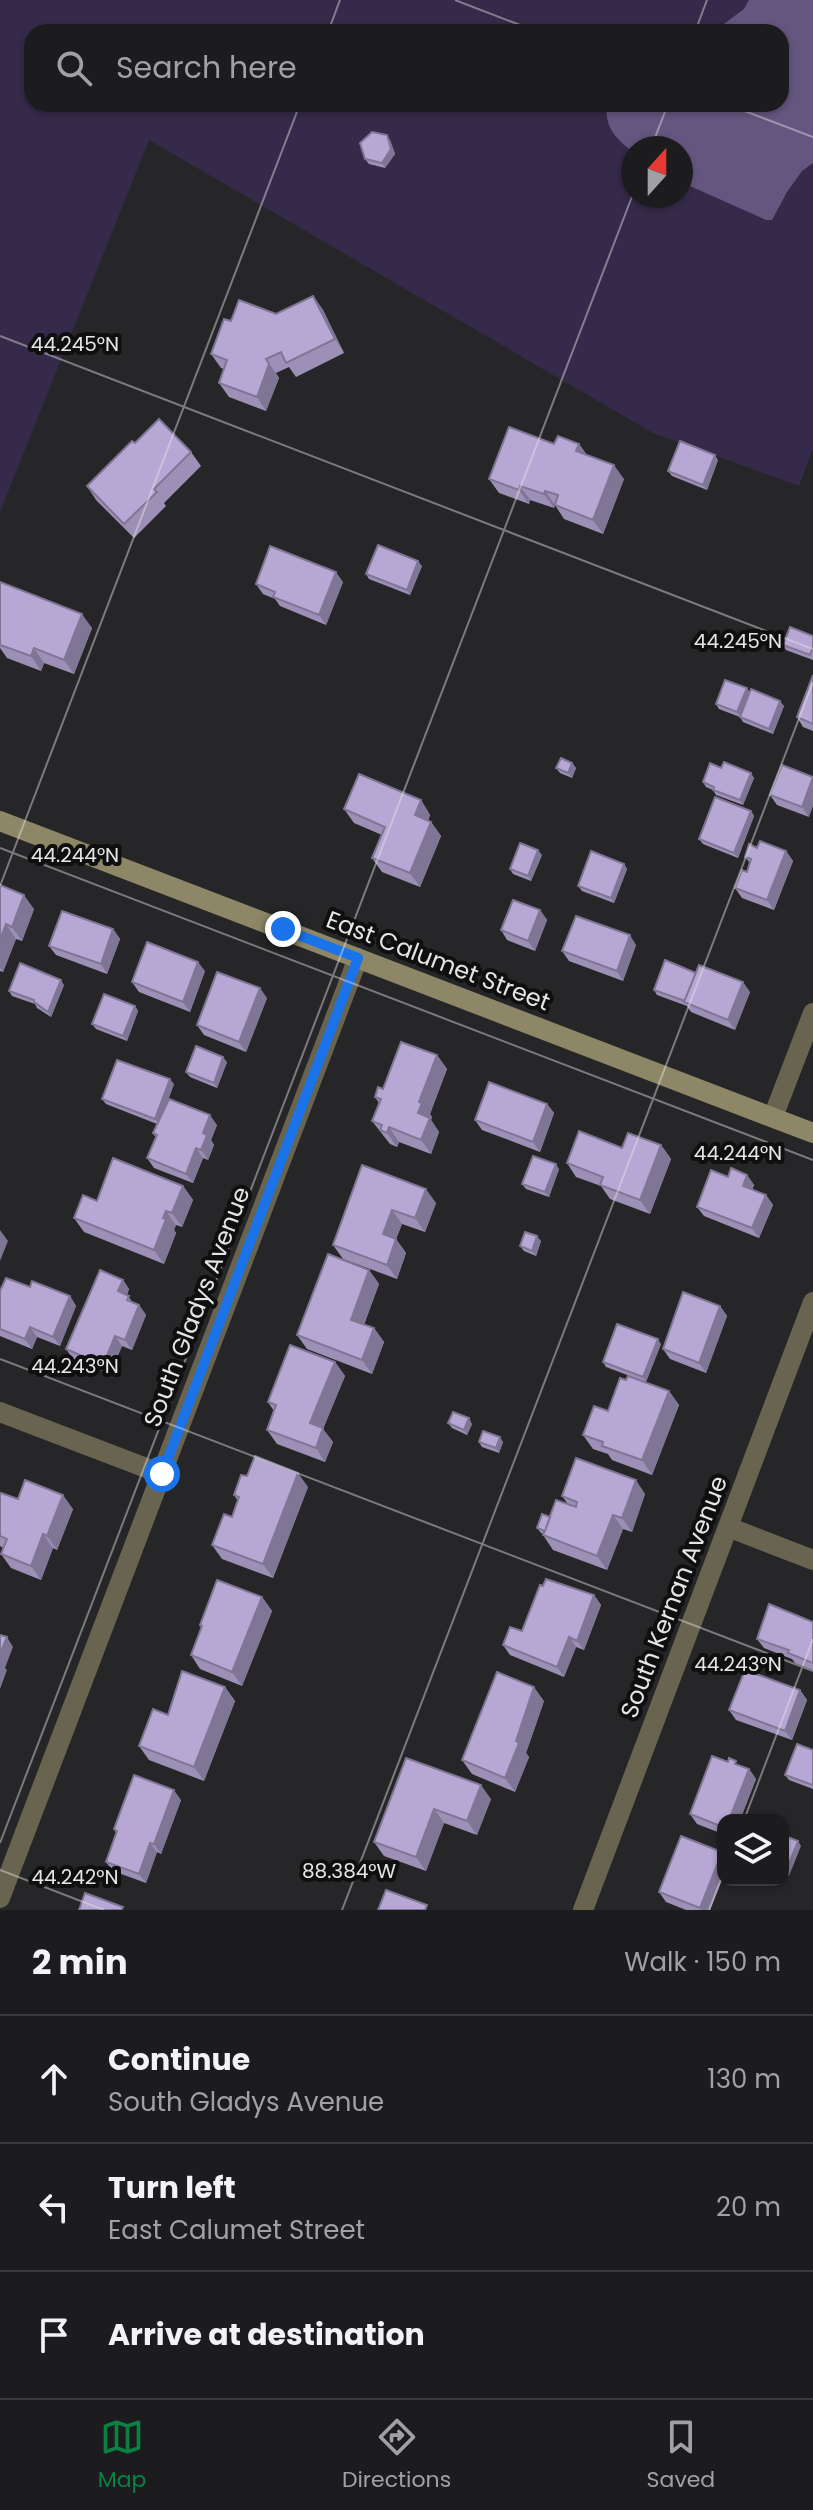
<!DOCTYPE html>
<meta charset="utf-8">
<style>
body{margin:0;font-family:Poppins,sans-serif;background:#252527;color:#f1f3f6}
.controls{position:absolute;right:24px;bottom:24px;display:grid;overflow:hidden;border-radius:16px;box-shadow:0 2px 6px #0004}
.controls button{width:72px;height:72px;display:grid;place-items:center;padding:0;border:0;border-bottom:2px solid #3a3a3c;background:#1c1c1e;color:#f1f3f6;font:40px sans-serif}
.compass{position:absolute;left:621px;top:136px;width:72px;height:72px;border-radius:50%;background:#1c1c1e;box-shadow:0 2px 6px #0004;rotate:21deg}
.stop{position:absolute;width:24px;height:24px;margin:-18px;border:6px solid #1a73e8;border-radius:50%;background:#fff}
.stop.end{background:#1a73e8;border-color:#fff;box-shadow:0 2px 8px #0008}
.list{margin:0;padding:0;list-style:none}
h2{display:flex;justify-content:space-between;align-items:center;height:104px;margin:0;padding:0 32px;font-size:34px}
h2 small{font-size:26px;font-weight:400;color:#a0a1a4}
.list li{display:grid;grid-template-columns:52px 1fr auto;gap:24px;align-items:center;box-sizing:border-box;height:128px;padding:0 32px;border-top:2px solid #3a3a3c}
.list b{display:block;font-size:30px;white-space:nowrap}
.list p{margin:0;font-size:26px;white-space:nowrap;color:#a0a1a4}
.list em{font-size:26px;font-style:normal;color:#a0a1a4}
.icon{flex:none;width:44px;height:44px;fill:none;stroke:currentColor;stroke-width:2;stroke-linecap:round;stroke-linejoin:round}
.map{position:relative;flex:none;width:813px;height:1910px;overflow:hidden}
.search{position:absolute;background:#1c1c1e;box-shadow:0 2px 6px #0004;left:24px;right:24px;top:24px;height:88px;display:flex;align-items:center;gap:20px;box-sizing:border-box;padding:0 28px;border-radius:24px;color:#a0a1a4;font-size:30px}
.sheet{height:488px;background:#1c1c1e}
nav{display:flex;justify-content:space-around;align-items:center;box-sizing:border-box;height:112px;border-top:2px solid #3a3a3c;background:#1c1c1e;font-size:22px;color:#a0a1a4}
nav a{display:grid;justify-items:center;gap:4px}
nav .on{color:#0b8043}
.map>svg:first-child{display:block}
.green{fill:#352a49;fill-rule:evenodd}
.water{fill:#64567f}
.lines{fill:none;stroke-linecap:round;stroke-linejoin:round}
.minor{stroke:#696450;stroke-width:20}
.secondary{stroke:#8e8767;stroke-width:20}
.wall{fill:#9d90b6}
.shaded-wall{fill:#7f7594}
.building{fill:#b6a7d4;stroke:#7f7594;stroke-width:2}
.route{stroke:#1a73e8;stroke-width:10}
.ticks{fill:none;stroke:#e5e5e7;stroke-width:2;stroke-opacity:0.45}
.labels{text-anchor:middle;stroke-width:8;stroke-linejoin:round;paint-order:stroke}
.street-label{font-size:24px;fill:#e5e5e7;stroke:#0f0f10}
.ticks-label{font-size:20px;text-anchor:middle;fill:#e5e5e7;stroke:#0f0f10;stroke-width:8;stroke-linejoin:round;paint-order:stroke}
</style>
<div class="map">
<svg width="813" height="1910" viewBox="0 0 813 1910">
<rect width="100%" height="100%" fill="#262628"/>
<!-- green -->
<path class="green" d="M0,0H813V449L799,486L653,433L149,140L0,512ZM32,32H781V104H32ZM633,148H681V196H633Z"/>
<!-- water -->
<path class="water" d="M749,0H813V163L802,171L787,192L772,220H766L681,182V148H633V152C616,139 604,127 607,104H781V32H713L744,9Z"/>
<g class="lines">
<!-- minor -->
<g class="minor">
<path d="M773,1117L813,1013"/>
<path d="M0,1412L162,1474"/>
<path d="M728,1527L813,1560"/>
<path d="M0,1898L358,958"/>
<path d="M583,1910L813,1302"/>
</g>
<!-- secondary -->
<path class="secondary" d="M0,821L813,1133"/>
</g>
<!-- wall -->
<g class="wall">
<path d="M390,140L395,154L385,168L369,164L365,159Z"/>
<path d="M313,296L323,310L344,353L296,377L289,367L276,373L279,378L266,411L229,397L219,383L224,369L221,368L211,354L231,321L276,314Z"/>
<path d="M135,443L191,452L201,466L164,503L166,506L134,538L96,500L87,486Z"/>
<path d="M554,444H579L587,455L624,479L603,534L564,519L555,505L554,508L530,500L529,504L499,493L489,479Z"/>
<path d="M718,460L707,490L672,476L668,471Z"/>
<path d="M422,566L410,595L369,579L366,574Z"/>
<path d="M0,582L92,628L74,674L44,663L41,671L7,658L0,648Z"/>
<path d="M343,582L326,625L280,606L275,599L263,594L256,584Z"/>
<path d="M813,636V660L786,650L783,645Z"/>
<path d="M813,675V731L803,727L797,717Z"/>
<path d="M750,692L784,706L773,734L743,722L740,717L719,709L716,704Z"/>
<path d="M572,763L576,768L572,778L560,773L556,768Z"/>
<path d="M782,765L809,817L777,805L770,795Z"/>
<path d="M721,768L754,778L743,805L716,795L713,790L706,787L703,782Z"/>
<path d="M421,800L430,815L428,821L431,822L441,836L420,887L382,872L372,858L382,835L354,823L344,809Z"/>
<path d="M751,811L754,816L738,858L703,844L699,839Z"/>
<path d="M786,851L793,861L774,910L742,898L735,888L747,872L750,863L745,857Z"/>
<path d="M542,855L531,881L513,874L510,869Z"/>
<path d="M624,864L627,869L614,903L582,891L578,886Z"/>
<path d="M0,885L34,909L22,941L16,939L3,972L0,971Z"/>
<path d="M540,910L547,920L535,951L507,940L501,930Z"/>
<path d="M113,929L120,939L107,974L56,955L49,946Z"/>
<path d="M636,945L623,981L569,961L562,951Z"/>
<path d="M205,971L190,1012L139,992L132,982Z"/>
<path d="M696,973L750,992L735,1030L691,1012L687,1006L657,995L654,990Z"/>
<path d="M64,985L51,1017L37,1008L35,1004L12,996L9,991Z"/>
<path d="M267,998L246,1052L204,1035L197,1025Z"/>
<path d="M135,1006L138,1011L127,1041L96,1029L92,1024Z"/>
<path d="M437,1055L447,1069L430,1114L432,1117L431,1120L439,1132L431,1154L399,1142L397,1147L390,1144L372,1121L379,1103L375,1097L383,1089Z"/>
<path d="M227,1062L217,1088L190,1077L186,1072Z"/>
<path d="M174,1084L165,1108L217,1125L211,1140L214,1145L208,1160L203,1158L193,1183L154,1168L147,1158L156,1138L153,1133L157,1124L106,1104L102,1099Z"/>
<path d="M547,1104L554,1113L540,1152L482,1130L475,1120Z"/>
<path d="M661,1145L671,1159L650,1214L610,1199L601,1186L576,1177L567,1163L622,1148Z"/>
<path d="M362,1165L436,1203L425,1232L402,1224L396,1239L406,1253L397,1279L343,1259L333,1245Z"/>
<path d="M559,1169L549,1197L526,1189L522,1184Z"/>
<path d="M747,1175L754,1185L752,1190L766,1195L773,1205L759,1238L704,1216L697,1207L728,1177Z"/>
<path d="M183,1186L193,1200L182,1227L176,1225L174,1230L176,1233L164,1264L84,1232L74,1218L97,1201Z"/>
<path d="M541,1241L536,1256L524,1251L520,1246Z"/>
<path d="M369,1270L379,1284L364,1325L374,1328L384,1342L372,1374L307,1349L297,1335Z"/>
<path d="M123,1280L129,1289L127,1295L133,1303L139,1305L146,1315L132,1350L122,1346L110,1374L73,1359L66,1349Z"/>
<path d="M30,1287L70,1296L76,1306L60,1346L37,1337L32,1349L0,1336V1291Z"/>
<path d="M720,1306L727,1316L706,1373L670,1359L663,1349Z"/>
<path d="M661,1344L646,1382L606,1367L603,1362Z"/>
<path d="M335,1362L345,1376L323,1429L333,1442L325,1462L277,1444L267,1430L274,1411L268,1402Z"/>
<path d="M626,1380L669,1391L679,1405L652,1475L612,1460L608,1454L593,1449L583,1435L608,1411Z"/>
<path d="M448,1423L472,1424L467,1435L452,1428Z"/>
<path d="M479,1442H503L499,1453L482,1447Z"/>
<path d="M247,1476L308,1487L273,1578L222,1559L212,1545L232,1517L238,1501L234,1495Z"/>
<path d="M645,1494L632,1532L623,1529L607,1570L553,1550L543,1535L544,1534L541,1533L537,1528L568,1504L562,1496Z"/>
<path d="M0,1495L73,1509L57,1550L53,1548L41,1580L11,1568L1,1554L3,1548L0,1546Z"/>
<path d="M543,1586L594,1595L601,1605L584,1650L576,1647L564,1677L510,1655L503,1645L522,1631Z"/>
<path d="M262,1597L272,1611L242,1686L200,1669L191,1655L201,1628L200,1625Z"/>
<path d="M813,1622V1670L795,1663L792,1659L764,1648L757,1639Z"/>
<path d="M225,1687L235,1701L204,1781L149,1760L139,1746L168,1715Z"/>
<path d="M800,1690L807,1700L792,1740L736,1720L729,1710Z"/>
<path d="M544,1701L526,1753L529,1757L515,1792L472,1774L462,1760Z"/>
<path d="M813,1750V1789L789,1780L785,1775Z"/>
<path d="M406,1758L491,1799L477,1835L444,1823L426,1871L384,1856L374,1842Z"/>
<path d="M740,1766L749,1769L756,1779L740,1820H723V1834L697,1824L690,1814Z"/>
<path d="M181,1800L161,1854L157,1852L146,1883L113,1871L106,1862L116,1833L114,1829Z"/>
<path d="M723,1853V1877L710,1910H686L666,1902L659,1892Z"/>
</g>
<!-- shaded-wall -->
<g class="shaded-wall">
<path d="M387,135L390,140L395,154L385,168L382,163Z"/>
<path d="M313,296L323,310L344,353L335,339Z"/>
<path d="M266,359L279,378L266,411L257,397Z"/>
<path d="M579,444L589,458L576,451Z"/>
<path d="M715,455L718,460L707,490L703,485Z"/>
<path d="M614,465L624,479L603,534L593,520Z"/>
<path d="M520,486L530,500L529,504L519,490Z"/>
<path d="M545,491L555,505L554,508L544,494Z"/>
<path d="M418,561L422,566L410,595L407,590Z"/>
<path d="M336,572L343,582L326,625L319,615Z"/>
<path d="M82,614L92,628L74,674L64,660Z"/>
<path d="M34,648L44,663L41,671L31,656Z"/>
<path d="M747,688L750,693L741,717L737,712Z"/>
<path d="M780,701L784,706L773,734L769,729Z"/>
<path d="M572,763L576,768L572,778L568,773Z"/>
<path d="M751,773L754,778L743,805L740,800Z"/>
<path d="M813,778V806L809,817L802,807Z"/>
<path d="M421,800L430,815L424,829L415,815Z"/>
<path d="M751,811L754,816L738,858L734,853Z"/>
<path d="M431,822L441,836L420,887L410,873Z"/>
<path d="M538,850L542,855L531,881L528,876Z"/>
<path d="M786,851L793,861L774,910L767,900Z"/>
<path d="M624,864L627,869L614,903L611,898Z"/>
<path d="M24,895L34,909L22,941L12,927Z"/>
<path d="M540,910L547,920L535,951L528,941Z"/>
<path d="M6,924L16,939L3,972L0,968V940Z"/>
<path d="M113,929L120,939L107,974L101,964Z"/>
<path d="M630,935L636,945L623,981L617,971Z"/>
<path d="M198,962L205,971L190,1012L183,1002Z"/>
<path d="M61,980L64,985L51,1017L48,1012Z"/>
<path d="M743,982L750,992L735,1030L728,1020Z"/>
<path d="M260,988L267,998L246,1052L239,1042Z"/>
<path d="M135,1006L138,1011L127,1041L123,1036Z"/>
<path d="M437,1055L447,1069L430,1114L432,1117L431,1120L439,1132L431,1154L421,1140L418,1113L419,1102Z"/>
<path d="M223,1057L227,1062L217,1088L214,1083Z"/>
<path d="M170,1079L174,1084L159,1124L155,1119Z"/>
<path d="M547,1104L554,1113L540,1152L533,1142Z"/>
<path d="M210,1115L217,1125L211,1140L214,1145L208,1160L201,1150L203,1133Z"/>
<path d="M389,1127L399,1142L397,1147L387,1133Z"/>
<path d="M661,1145L671,1159L650,1214L640,1200Z"/>
<path d="M196,1148L203,1158L193,1183L186,1174Z"/>
<path d="M556,1164L559,1169L549,1197L545,1192Z"/>
<path d="M747,1175L754,1185L750,1196L743,1186Z"/>
<path d="M183,1186L193,1200L182,1227L172,1213Z"/>
<path d="M426,1189L436,1203L425,1232L415,1218Z"/>
<path d="M766,1195L773,1205L759,1238L752,1228Z"/>
<path d="M392,1210L402,1224L396,1239L406,1253L397,1279L387,1265L383,1234Z"/>
<path d="M166,1211L176,1225L174,1230L176,1233L164,1264L154,1250Z"/>
<path d="M0,1230L8,1241L0,1261Z"/>
<path d="M537,1236L541,1241L536,1256L532,1251Z"/>
<path d="M369,1270L379,1284L360,1334L351,1320Z"/>
<path d="M123,1280L129,1289L124,1301L118,1291Z"/>
<path d="M70,1296L76,1306L60,1346L53,1337Z"/>
<path d="M139,1305L146,1315L132,1350L125,1340Z"/>
<path d="M720,1306L727,1316L706,1373L699,1363Z"/>
<path d="M30,1327L37,1337L32,1349L25,1339Z"/>
<path d="M374,1328L384,1342L372,1374L362,1360Z"/>
<path d="M115,1336L122,1346L110,1374L103,1365Z"/>
<path d="M658,1339L661,1344L646,1382L643,1377Z"/>
<path d="M335,1362L345,1376L323,1429L333,1442L325,1462L316,1448L310,1423Z"/>
<path d="M669,1391L679,1405L652,1475L642,1460Z"/>
<path d="M469,1418L472,1424L467,1435L464,1430Z"/>
<path d="M500,1437L503,1442L499,1453L496,1448Z"/>
<path d="M298,1473L308,1487L273,1578L263,1564Z"/>
<path d="M636,1480L645,1494L632,1532L622,1518Z"/>
<path d="M63,1495L73,1509L57,1550L47,1536Z"/>
<path d="M613,1515L623,1529L607,1570L597,1556Z"/>
<path d="M43,1534L53,1548L41,1580L31,1566Z"/>
<path d="M594,1595L601,1605L584,1650L577,1641Z"/>
<path d="M262,1597L272,1611L242,1686L232,1672Z"/>
<path d="M7,1637L13,1647L5,1668L7,1670L0,1689V1654Z"/>
<path d="M569,1637L576,1647L564,1677L557,1667Z"/>
<path d="M225,1687L235,1701L204,1781L194,1767Z"/>
<path d="M534,1687L544,1701L526,1753L529,1757L515,1792L505,1778Z"/>
<path d="M800,1690L807,1700L792,1740L785,1731Z"/>
<path d="M749,1769L756,1779L740,1820H729Z"/>
<path d="M481,1785L491,1799L477,1835L467,1821Z"/>
<path d="M174,1790L181,1800L161,1854L154,1844Z"/>
<path d="M434,1809L444,1823L426,1871L416,1857Z"/>
<path d="M798,1841L801,1846L789,1876L786,1871Z"/>
<path d="M150,1843L157,1852L146,1883L139,1874Z"/>
<path d="M722,1852L723,1877L710,1910H701L700,1908Z"/>
</g>
<!-- building -->
<g class="building">
<path d="M372,132L387,135L391,149L382,163L365,159L360,143Z"/>
<path d="M313,296L335,339L286,363L281,352L266,359L269,364L257,397L219,383L227,360L211,354L224,319L231,321L239,300L276,314Z"/>
<path d="M159,419L191,452L154,489L157,492L124,524L87,486L132,441L135,443Z"/>
<path d="M509,427L554,444L558,436L579,444L576,451L614,465L593,520L555,505L558,495L545,491L544,494L520,486L519,490L489,479Z"/>
<path d="M680,441L715,455L703,485L668,471Z"/>
<path d="M378,545L418,561L407,590L366,574Z"/>
<path d="M270,546L336,572L319,615L273,597L275,592L256,584Z"/>
<path d="M0,582L82,614L64,660L34,648L31,656L0,645Z"/>
<path d="M790,627L813,636V647L810,655L783,645Z"/>
<path d="M813,675V724L797,717Z"/>
<path d="M725,680L747,688L737,712L716,704Z"/>
<path d="M751,689L780,701L769,729L740,717Z"/>
<path d="M561,758L572,763L568,773L556,768Z"/>
<path d="M724,762L751,773L740,800L713,790L714,787L703,782L710,763L721,768Z"/>
<path d="M782,765L813,777L802,807L770,795Z"/>
<path d="M359,774L421,800L415,815L431,822L410,873L372,858L385,827L344,809Z"/>
<path d="M715,797L751,811L734,853L699,839Z"/>
<path d="M760,841L786,851L767,900L735,888L742,870L747,872L751,859L745,857L749,844L757,848Z"/>
<path d="M520,843L538,850L528,876L510,869Z"/>
<path d="M591,851L624,864L611,898L578,886Z"/>
<path d="M0,885L24,895L12,927L6,924L0,940Z"/>
<path d="M513,900L540,910L528,941L501,930Z"/>
<path d="M62,911L113,929L101,964L49,946Z"/>
<path d="M576,916L630,935L617,971L562,951Z"/>
<path d="M147,942L198,962L183,1002L132,982Z"/>
<path d="M665,960L696,973L685,1001L654,990Z"/>
<path d="M20,963L61,980L48,1012L34,1002V1000L9,991Z"/>
<path d="M699,965L743,982L728,1020L684,1002Z"/>
<path d="M217,972L260,988L239,1042L197,1025Z"/>
<path d="M104,994L135,1006L123,1036L92,1024Z"/>
<path d="M401,1042L437,1055L419,1102L422,1103L418,1113L430,1118L421,1140L389,1127L387,1133L380,1130L382,1125L372,1121L381,1099L375,1097L378,1087L383,1089Z"/>
<path d="M196,1046L223,1057L214,1083L186,1072Z"/>
<path d="M117,1060L170,1079L155,1119L102,1099Z"/>
<path d="M489,1082L547,1104L533,1142L475,1120Z"/>
<path d="M169,1099L210,1115L203,1133L207,1135L201,1150L196,1148L186,1174L147,1158L157,1135L153,1133Z"/>
<path d="M579,1131L622,1148L628,1133L661,1145L640,1200L600,1185L603,1177L567,1163Z"/>
<path d="M533,1156L556,1164L545,1192L522,1184Z"/>
<path d="M113,1158L183,1186L172,1213L166,1211L163,1218L166,1219L154,1250L74,1218L83,1195L97,1201Z"/>
<path d="M362,1165L426,1189L415,1218L392,1210L383,1234L396,1239L387,1265L333,1245Z"/>
<path d="M731,1168L747,1175L743,1186L766,1195L752,1228L697,1207L711,1170L728,1177Z"/>
<path d="M525,1232L537,1236L532,1251L520,1246Z"/>
<path d="M328,1254L369,1270L351,1320L374,1328L362,1360L297,1335Z"/>
<path d="M100,1270L123,1280L118,1291L129,1296L127,1300L139,1305L125,1340L115,1336L103,1365L66,1349Z"/>
<path d="M6,1278L30,1287L32,1281L70,1296L53,1337L30,1327L25,1339L0,1329V1291Z"/>
<path d="M683,1292L720,1306L699,1363L663,1349Z"/>
<path d="M617,1324L658,1339L643,1377L603,1362Z"/>
<path d="M290,1345L335,1362L310,1423L323,1428L316,1448L267,1430L276,1405L268,1402Z"/>
<path d="M628,1376L669,1391L642,1460L602,1446L603,1442L583,1435L594,1406L608,1411L620,1378L626,1380Z"/>
<path d="M453,1412L469,1418L464,1430L448,1423Z"/>
<path d="M483,1431L500,1437L496,1448L479,1442Z"/>
<path d="M255,1456L298,1473L263,1564L212,1545L224,1514L232,1517L239,1497L234,1495L241,1475L247,1476Z"/>
<path d="M576,1458L636,1480L622,1518L613,1515L597,1556L543,1535L556,1500L576,1507L577,1502L562,1496Z"/>
<path d="M25,1480L63,1495L47,1536L43,1534L31,1566L1,1554L7,1539L0,1536V1495L1,1493L18,1499Z"/>
<path d="M542,1514L550,1517L545,1531L537,1528Z"/>
<path d="M546,1579L594,1595L577,1641L569,1637L557,1667L503,1645L510,1627L522,1631L540,1585L543,1586Z"/>
<path d="M217,1580L262,1597L232,1672L191,1655L202,1626L200,1625Z"/>
<path d="M769,1604L813,1622V1663L788,1653L789,1650L757,1639Z"/>
<path d="M0,1635L7,1637L0,1654Z"/>
<path d="M745,1670L800,1690L785,1731L729,1710Z"/>
<path d="M182,1671L225,1687L194,1767L139,1746L153,1709L168,1715Z"/>
<path d="M497,1672L534,1687L516,1741L519,1743L505,1778L462,1760Z"/>
<path d="M797,1744L813,1750V1785L785,1775Z"/>
<path d="M712,1756L728,1762L729,1758L736,1761L735,1764L749,1769L729,1820H723V1827L690,1814Z"/>
<path d="M406,1758L481,1785L467,1821L434,1809L416,1857L374,1842Z"/>
<path d="M134,1775L174,1790L154,1844L150,1843L139,1874L106,1862L117,1831L114,1829Z"/>
<path d="M783,1835L798,1841L786,1871L783,1870Z"/>
<path d="M681,1836L722,1852L700,1908L659,1892Z"/>
<path d="M386,1890L427,1905L425,1910H378Z"/>
<path d="M85,1893L123,1907L121,1910H79Z"/>
</g>
<g class="lines">
<!-- route -->
<path class="route" d="M162,1474L358,958L283,929"/>
</g>
<!-- ticks -->
<path class="ticks" d="M455,0L538,32M328,32L340,0M695,32L707,0M726,104L813,137M651,148L668,104M0,336L813,649M0,848L813,1160M0,886L300,104M0,1359L813,1671M744,1820L813,1639M0,1843L633,194M0,1870L104,1910M342,1910L813,682M709,1910L723,1874"/>
<g class="labels">
<!-- street labels -->
<g class="street-label">
<text transform="translate(438 961) rotate(21)" y="8">East Calumet Street</text>
<text transform="translate(197 1307) rotate(-69)" y="8">South Gladys Avenue</text>
<text transform="translate(674 1597) rotate(-69)" y="8">South Kernan Avenue</text>
</g>
</g>
<g class="ticks-label">
<text x="75" y="351">44.245°N</text>
<text x="738" y="648">44.245°N</text>
<text x="75" y="862">44.244°N</text>
<text x="738" y="1160">44.244°N</text>
<text x="75" y="1373">44.243°N</text>
<text x="738" y="1671">44.243°N</text>
<text x="349" y="1878">88.384°W</text>
<text x="75" y="1884">44.242°N</text>
</g>
</svg>
<div class="controls">
<button><svg class="icon" aria-label="layers" viewBox="0 0 24 24"><path d="M12 4l9 5-9 5-9-5zM3 14l9 5 9-5"/></svg></button>
</div>
<svg class="compass" viewBox="-18 -18 36 36"><path d="M0-13l5 13h-10z" fill="#e53935"/><path d="M0 13l5-13h-10z" fill="#a0a1a4"/></svg>
<div class="stop" style="left:162px;top:1474px"></div>
<div class="stop end" style="left:283px;top:929px"></div>
<div class="search"><svg class="icon" aria-label="search" viewBox="0 0 24 24"><circle cx="10" cy="10" r="6"/><path d="M15 15l6 6"/></svg>Search here</div>
</div>
<section class="sheet">
<h2>2 min<small>Walk · 150 m</small></h2>
<ul class="list">
<li><svg class="icon" aria-label="ahead" viewBox="0 0 24 24"><path d="M12 20V5M6 11l6-6 6 6"/></svg><div><b>Continue</b><p>South Gladys Avenue</p></div><em>130 m</em></li>
<li><svg class="icon" aria-label="left" viewBox="0 0 24 24"><path d="M17 20v-9H6M10 6l-5 5 5 5"/></svg><div><b>Turn left</b><p>East Calumet Street</p></div><em>20 m</em></li>
<li><svg class="icon" aria-label="arrive" viewBox="0 0 24 24"><path d="M6 21V4h12l-3 4 3 4H6"/></svg><div><b>Arrive at destination</b></div></li>
</ul>
</section>
<nav>
<a class="on"><svg class="icon" aria-label="map" viewBox="0 0 24 24"><path d="M3 6l6-2 6 2 6-2v14l-6 2-6-2-6 2zM9 4v14M15 6v14"/></svg>Map</a>
<a><svg class="icon" aria-label="directions" viewBox="0 0 24 24"><path d="M12 3l9 9-9 9-9-9zM9 14v-3h6M13 9l2 2-2 2"/></svg>Directions</a>
<a><svg class="icon" aria-label="saved" viewBox="0 0 24 24"><path d="M7 4h10v16l-5-4-5 4z"/></svg>Saved</a>
</nav>
